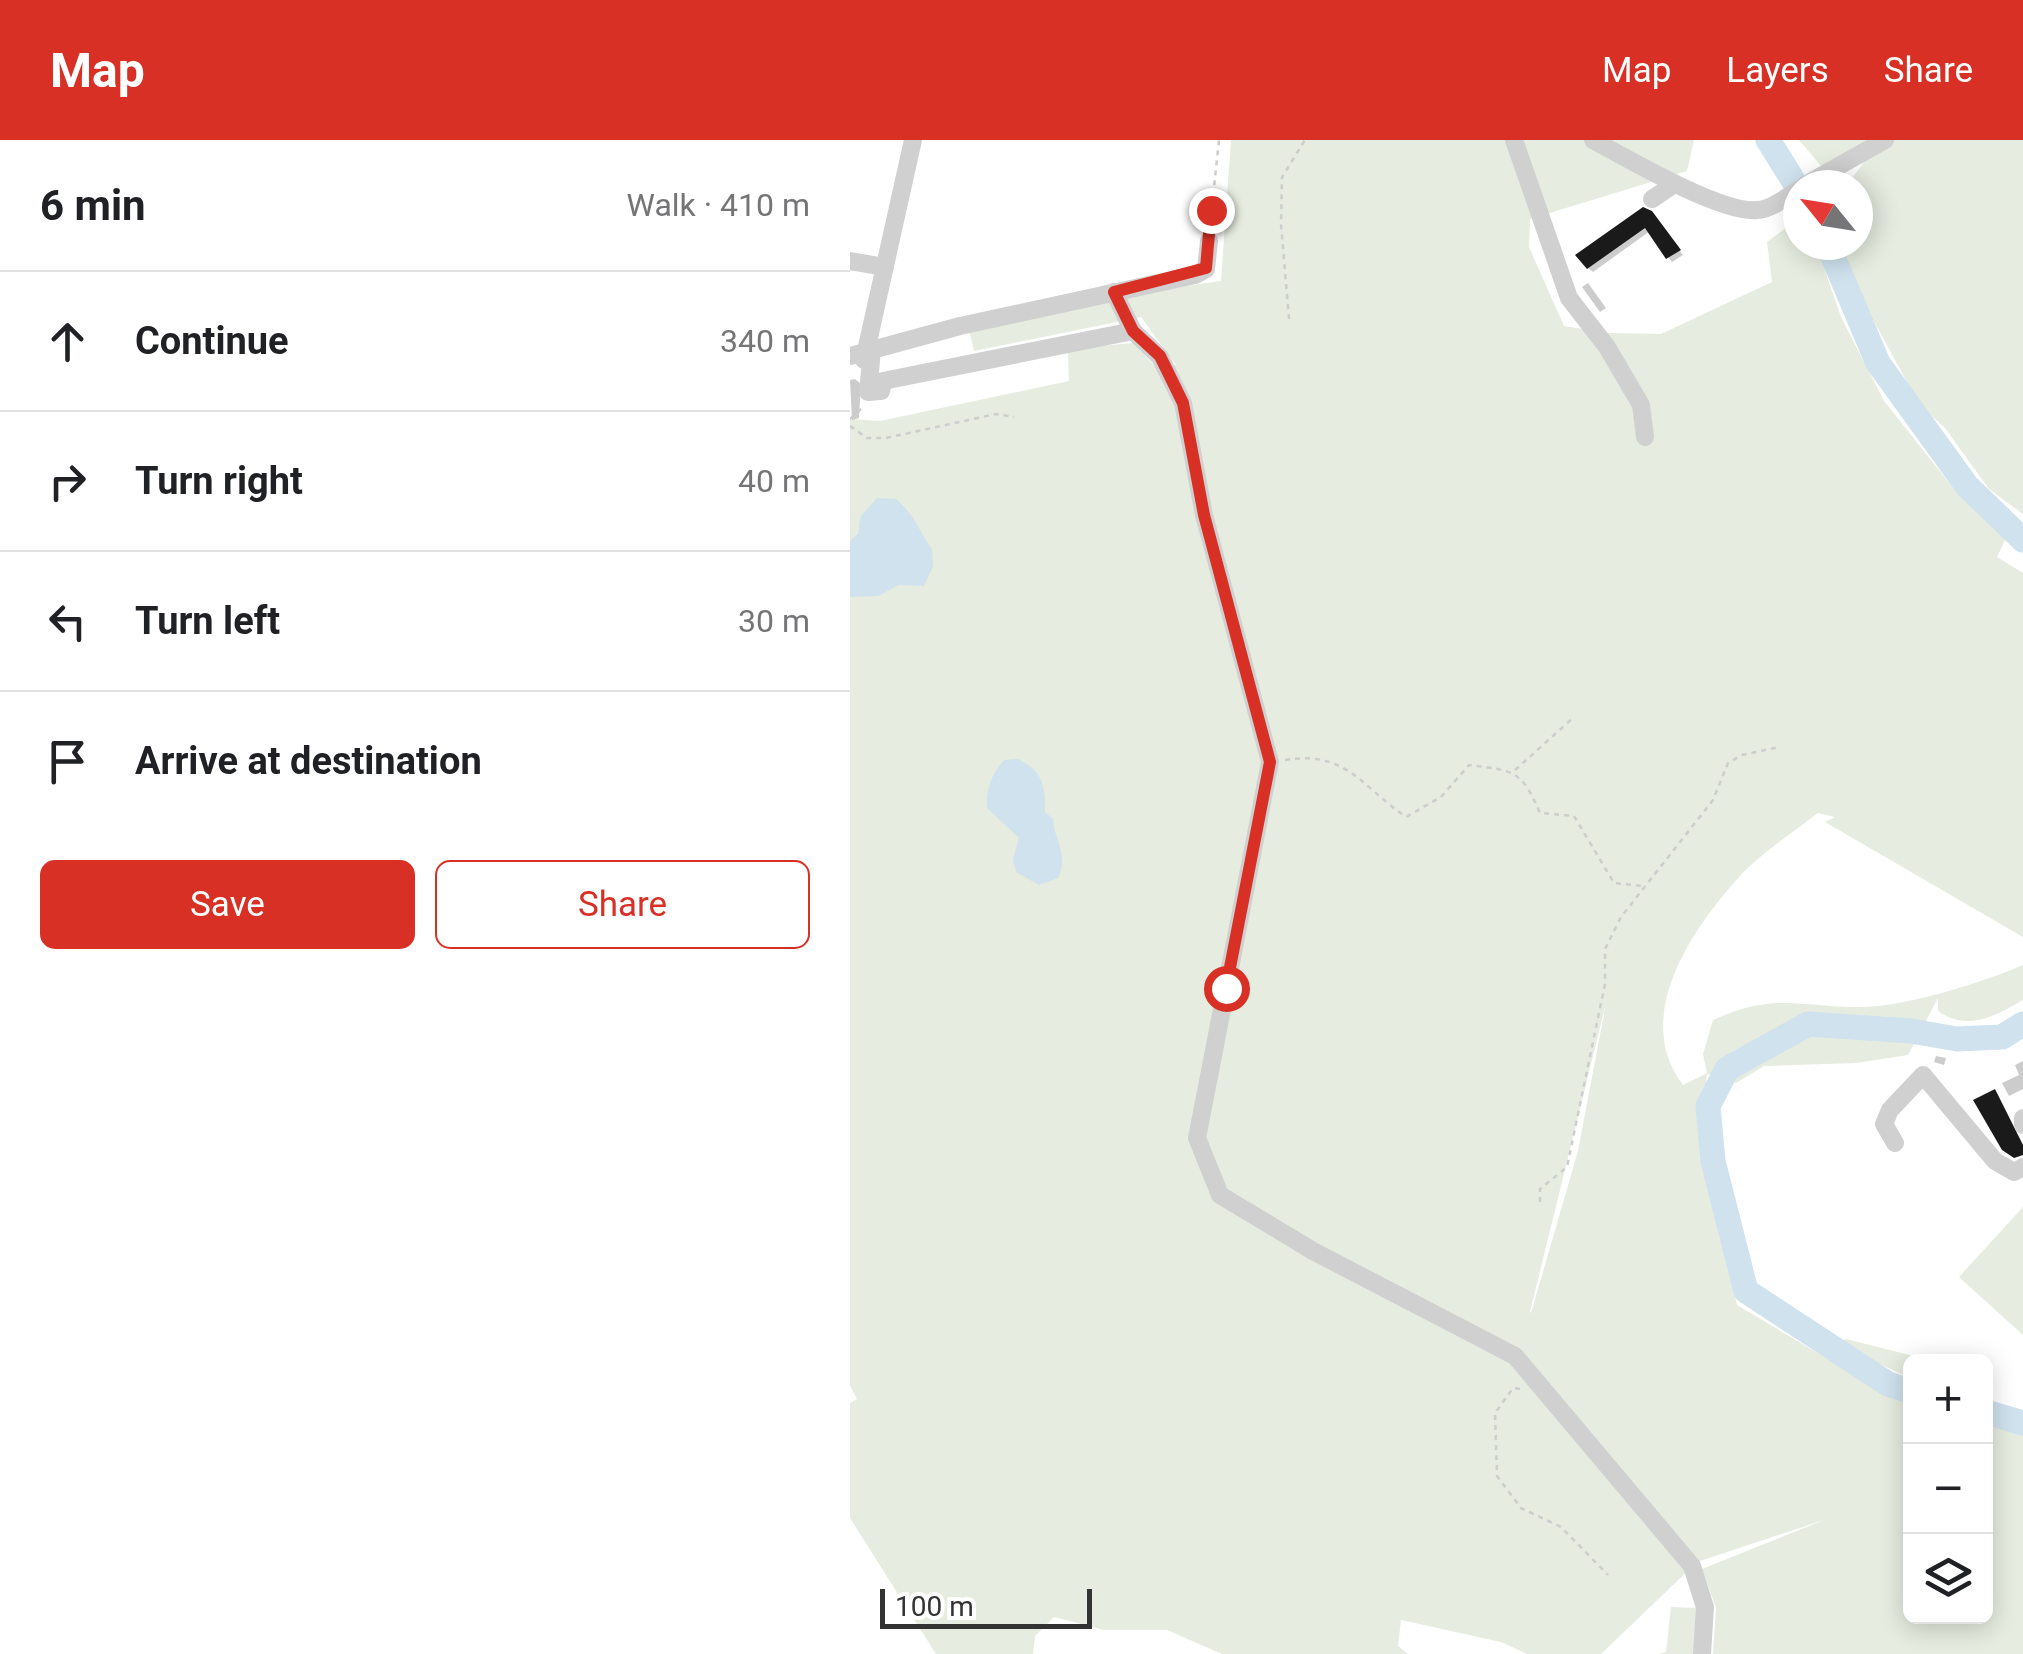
<!DOCTYPE html>
<meta charset="utf-8">
<style>
body{margin:0;font-family:Roboto,sans-serif;background:#f6f6f6;color:#202124}
.controls{position:absolute;right:30px;bottom:30px;display:grid;overflow:hidden;border-radius:15px;box-shadow:0 5px 25px #0003}
.controls button{width:90px;height:90px;display:grid;place-items:center;padding:0;border:0;border-bottom:2px solid #e0e0e0;background:#fff;color:#202124;font:50px sans-serif}
.compass{position:absolute;left:933px;top:30px;width:90px;height:90px;border-radius:50%;background:#fff;box-shadow:0 5px 25px #0003;rotate:300deg}
.scale{position:absolute;left:30px;bottom:25px;width:212px;box-sizing:border-box;padding-left:10px;border:5px solid #333;border-top:0;font-size:28px;line-height:35px;white-space:nowrap;color:#333;-webkit-text-stroke:8px #fff;paint-order:stroke}
.stop{position:absolute;width:30px;height:30px;margin:-22px;border:8px solid #d93025;border-radius:50%;background:#fff}
.stop.end{background:#d93025;border-color:#fff;box-shadow:0 2px 10px #0008}
.list{margin:0;padding:0;list-style:none}
h2{display:flex;justify-content:space-between;align-items:center;height:130px;margin:0;padding:0 40px;font-size:42px}
h2 small{font-size:32px;font-weight:400;color:#757577}
.list li{display:grid;grid-template-columns:65px 1fr auto;gap:30px;align-items:center;box-sizing:border-box;height:140px;padding:0 40px;border-top:2px solid #e0e0e0}
.list b{display:block;font-size:38px;white-space:nowrap}
.list em{font-size:32px;font-style:normal;color:#757577}
.actions{display:flex;gap:20px;padding:30px 40px}
.actions a{flex:1;padding:22px 0;border:2px solid #d93025;border-radius:15px;text-align:center;font-size:35px;color:#d93025}
.actions .main{background:#d93025;color:#fff}
.icon{flex:none;width:55px;height:55px;fill:none;stroke:currentColor;stroke-width:2;stroke-linecap:round;stroke-linejoin:round}
.map{position:relative;flex:none;width:1173px;height:1514px;overflow:hidden}
header{display:flex;align-items:center;gap:60px;box-sizing:border-box;height:140px;padding:0 50px;background:#d93025;color:#fff}
header strong{font-size:48px}
nav{display:flex;gap:55px;margin-inline-start:auto;font-size:35px}
main{display:flex}
aside{flex:1;background:#fff}
.map>svg:first-child{display:block}
.green{fill:#e6ecdf;fill-rule:evenodd}
.water{fill:#cfe2ee}
.shadow{fill:#0003}
.lines{fill:none;stroke-linecap:round;stroke-linejoin:round}
.river{stroke:#cfe2ee;stroke-width:25}
.building{fill:#1a1a1a}
.path{stroke:#cdcdcd;stroke-width:2.5;stroke-dasharray:5 5;stroke-linecap:butt}
.minor{stroke:#d0d0d0;stroke-width:18}
.route{stroke:#d93025;stroke-width:12}
</style>
<header>
<strong>Map</strong>
<nav><a>Map</a><a>Layers</a><a>Share</a></nav>
</header>
<main>
<aside>
<h2>6 min<small>Walk · 410 m</small></h2>
<ul class="list">
<li><svg class="icon" aria-label="ahead" viewBox="0 0 24 24"><path d="M12 20V5M6 11l6-6 6 6"/></svg><div><b>Continue</b></div><em>340 m</em></li>
<li><svg class="icon" aria-label="right" viewBox="0 0 24 24"><path d="M7 20v-9h11M14 6l5 5-5 5"/></svg><div><b>Turn right</b></div><em>40 m</em></li>
<li><svg class="icon" aria-label="left" viewBox="0 0 24 24"><path d="M17 20v-9H6M10 6l-5 5 5 5"/></svg><div><b>Turn left</b></div><em>30 m</em></li>
<li><svg class="icon" aria-label="arrive" viewBox="0 0 24 24"><path d="M6 21V4h12l-3 4 3 4H6"/></svg><div><b>Arrive at destination</b></div></li>
</ul>
<div class="actions"><a class="main">Save</a><a>Share</a></div>
</aside>
<div class="map">
<svg width="1173" height="1514" viewBox="0 0 1173 1514">
<rect width="100%" height="100%" fill="#fff"/>
<!-- green -->
<g class="green">
<path d="M381,0H844L837,31L680,79L679,107L714,186L758,193L811,194L922,142L917,102L948,79V105H966L991,177L1034,261L1104,349L1156,398L1147,417L1173,433V797L975,682L985,677L968,673C942,693 911,713 889,737C842,789 781,877 833,945L857,933L853,914L863,880C927,851 951,868 1015,867C1056,866 1135,842 1173,825V860C1145,876 1117,892 1088,871V858L1058,915L1006,923L914,926L886,943L857,934L851,978L856,1023L887,1165L1033,1252L1060,1260V1476H1136V1281L1173,1292V1514H863L866,1468L852,1429L974,1380L847,1422L751,1514H677L651,1502L551,1480L548,1506L558,1514H372L317,1490H254L204,1477L185,1496L183,1514H86L0,1378V1263L7,1259L0,1246V279L30,281L219,241L218,209L283,203L305,226L326,225L291,177L124,211L119,189L293,152L371,141ZM756,863L728,1011L681,1173L680,1172Z"/>
<path d="M949,0H1173V374L1139,349L1095,288L1069,264L1001,139L989,105H1008V45H997L1017,18V1L972,27Z"/>
<path d="M1173,1067V1195L1109,1137Z"/>
<path d="M996,1199L1071,1218L1080,1221L1060,1222V1238L987,1204Z"/>
<path d="M821,1467L850,1468L848,1514H809L816,1512Z"/>
</g>
<!-- water -->
<g class="water">
<path d="M27,358L46,359C64,374 69,391 82,409L83,426L74,446L49,445L28,456L0,457V401L8,394L11,376Z"/>
<path d="M168,619C194,631 195,647 195,672L203,679C205,703 219,714 208,738L189,745L166,732L163,719L169,698L137,668C136,647 141,636 154,620Z"/>
</g>
<!-- shadow -->
<g class="shadow">
<path d="M806,79L833,115L822,122L800,91L743,132L738,128Z"/>
<path d="M738,143L756,168L750,172L732,147Z"/>
<path d="M5,239L11,244L9,278L2,280L0,240Z"/>
<path d="M1086,916L1096,918L1094,925L1084,922Z"/>
<path d="M1173,921V949L1159,956L1152,943L1169,935L1165,925Z"/>
</g>
<g class="lines">
<!-- river -->
<g class="river">
<path d="M918,0L948,48"/>
<path d="M978,105L1028,223L1117,346L1173,400"/>
<path d="M1060,1251L1038,1244L896,1151L863,1021L858,966L877,929L958,884L1061,891L1107,899L1152,897L1173,884"/>
<path d="M1136,1272L1173,1283"/>
</g>
</g>
<!-- building -->
<g class="building">
<path d="M793,67L802,71L831,110L816,119L795,88L737,129L725,115Z"/>
<path d="M1145,949L1173,1005V1015L1164,1018L1152,1010L1123,960Z"/>
</g>
<g class="lines">
<!-- path -->
<g class="path">
<path d="M360,85L369,0"/>
<path d="M439,179L431,84L432,37L455,0"/>
<path d="M0,279L12,268"/>
<path d="M0,286L17,298H36L146,274L164,277"/>
<path d="M435,620C496,610 511,646 556,677L591,657L619,625C664,631 671,629 690,673L724,676L764,743L794,746"/>
<path d="M665,630L723,578"/>
<path d="M690,1062V1049L717,1027L755,844V809L771,777L863,660L878,623L892,615L929,607"/>
<path d="M670,1249L663,1248L645,1273L647,1336L671,1368L711,1387L758,1435"/>
</g>
<!-- minor -->
<g class="minor">
<path d="M664,0L719,158L757,207L791,265L795,297"/>
<path d="M743,0C776,18 872,74 907,70C922,69 935,58 948,50"/>
<path d="M955,45L1035,0"/>
<path d="M802,59L823,45"/>
<path d="M0,121L35,127"/>
<path d="M264,152L283,191"/>
<path d="M22,210L110,186L345,135L356,129L359,101"/>
<path d="M0,216L22,210L18,252L31,251L33,241L283,191L310,217L333,263L354,375L420,622L347,998L370,1055L463,1111L665,1216L842,1426L855,1467L852,1514"/>
<path d="M14,220L63,0"/>
<path d="M1173,978V985"/>
<path d="M1045,1003L1034,984L1040,970L1073,935L1145,1021L1164,1032L1173,1027"/>
</g>
</g>
<g class="lines">
<!-- route -->
<path class="route" d="M361,70L356,128L264,152L283,191L310,216L333,263L354,375L420,622L376,848"/>
</g>
</svg>
<div class="controls">
<button>+</button>
<button>−</button>
<button><svg class="icon" aria-label="layers" viewBox="0 0 24 24"><path d="M12 4l9 5-9 5-9-5zM3 14l9 5 9-5"/></svg></button>
</div>
<svg class="compass" viewBox="-18 -18 36 36"><path d="M0-13l5 13h-10z" fill="#e53935"/><path d="M0 13l5-13h-10z" fill="#757577"/></svg>
<div class="scale">100 m</div>
<div class="stop" style="left:376px;top:848px"></div>
<div class="stop end" style="left:361px;top:70px"></div>
</div>
</main>
